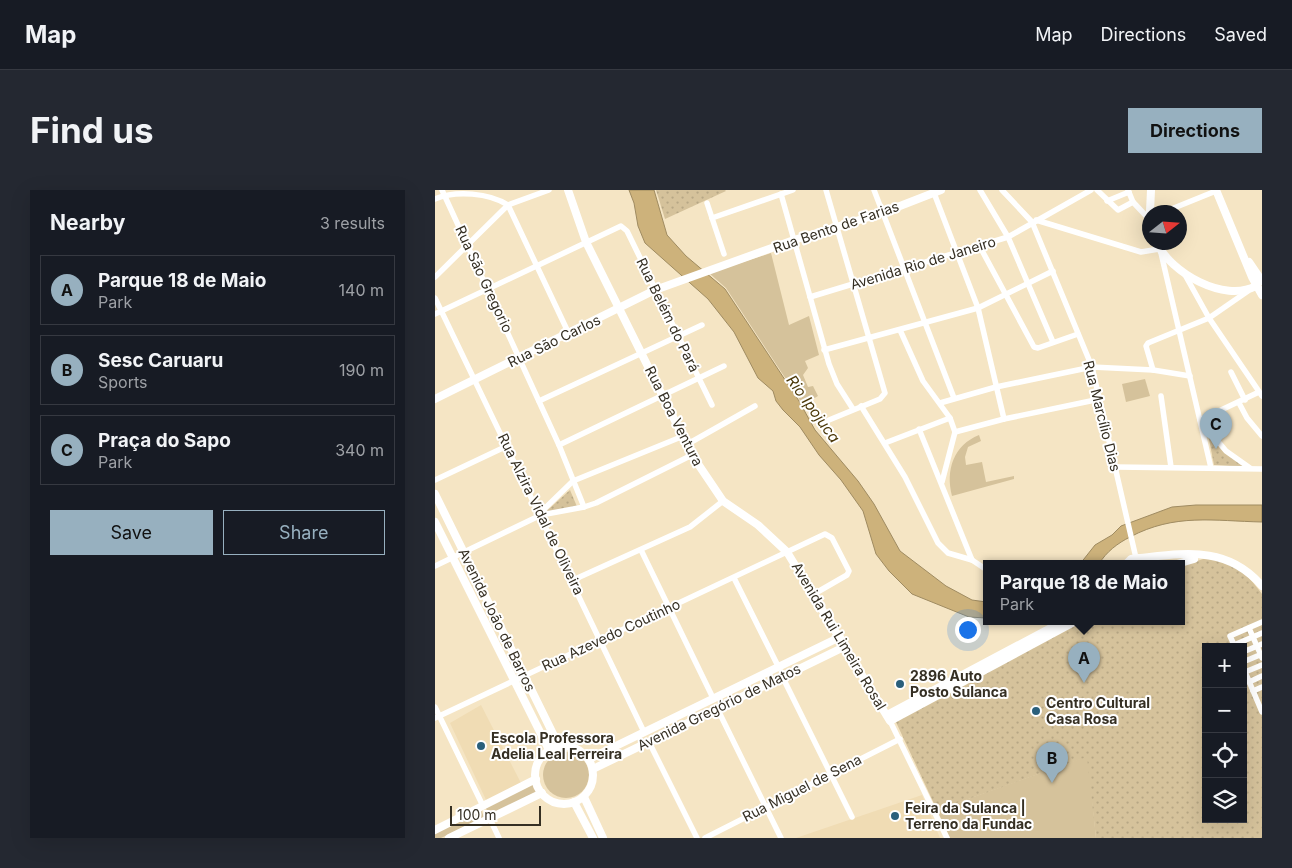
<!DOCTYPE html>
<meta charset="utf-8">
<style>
body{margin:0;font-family:Inter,sans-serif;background:#242831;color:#f1f3f6}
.controls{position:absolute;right:15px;bottom:15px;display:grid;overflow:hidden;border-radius:0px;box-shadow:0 5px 20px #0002}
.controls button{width:45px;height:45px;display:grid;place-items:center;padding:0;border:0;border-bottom:1px solid #363941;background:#171b24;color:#f1f3f6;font:25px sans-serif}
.compass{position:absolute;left:707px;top:15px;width:45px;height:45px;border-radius:50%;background:#171b24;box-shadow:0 5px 20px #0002;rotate:73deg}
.scale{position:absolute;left:15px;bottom:12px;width:91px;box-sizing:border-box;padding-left:5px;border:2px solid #352f23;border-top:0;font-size:14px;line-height:18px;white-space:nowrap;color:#352f23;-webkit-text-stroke:4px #fff;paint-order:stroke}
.you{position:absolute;left:532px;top:439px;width:18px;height:18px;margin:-12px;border:4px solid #fff;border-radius:50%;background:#1a73e8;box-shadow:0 0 0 8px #1a73e833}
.badge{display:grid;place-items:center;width:32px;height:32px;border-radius:50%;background:#97b0bf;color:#111;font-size:16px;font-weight:700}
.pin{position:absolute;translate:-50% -41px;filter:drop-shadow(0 1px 2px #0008)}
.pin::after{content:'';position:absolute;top:26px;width:18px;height:15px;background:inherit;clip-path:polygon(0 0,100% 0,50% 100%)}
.popup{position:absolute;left:548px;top:370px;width:202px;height:65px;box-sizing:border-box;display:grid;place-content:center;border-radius:0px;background:#171b24;filter:drop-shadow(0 1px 4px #0005);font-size:16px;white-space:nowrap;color:#9ea1a6}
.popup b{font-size:19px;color:#f1f3f6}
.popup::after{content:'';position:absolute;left:50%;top:100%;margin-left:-10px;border:10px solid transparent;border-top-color:#171b24}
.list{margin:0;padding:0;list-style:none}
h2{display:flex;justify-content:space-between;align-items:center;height:65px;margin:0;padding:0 20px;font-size:21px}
h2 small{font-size:16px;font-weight:400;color:#9ea1a6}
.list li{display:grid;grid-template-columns:32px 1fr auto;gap:15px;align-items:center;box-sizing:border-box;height:70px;margin:0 10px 10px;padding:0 10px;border:1px solid #363941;border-radius:0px}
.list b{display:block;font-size:19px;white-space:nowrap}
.list p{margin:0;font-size:16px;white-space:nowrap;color:#9ea1a6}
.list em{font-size:16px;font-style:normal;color:#9ea1a6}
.actions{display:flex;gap:10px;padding:15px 20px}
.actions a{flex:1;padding:11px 0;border:1px solid #97b0bf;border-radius:0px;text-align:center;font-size:18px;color:#97b0bf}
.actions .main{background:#97b0bf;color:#111}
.icon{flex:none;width:28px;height:28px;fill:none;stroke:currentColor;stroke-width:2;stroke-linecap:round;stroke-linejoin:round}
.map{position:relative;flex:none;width:827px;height:648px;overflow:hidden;border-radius:0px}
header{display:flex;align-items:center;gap:30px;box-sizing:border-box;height:70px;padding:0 25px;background:#171b24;border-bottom:1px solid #363941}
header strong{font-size:24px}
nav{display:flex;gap:28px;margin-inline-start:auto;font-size:18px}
.intro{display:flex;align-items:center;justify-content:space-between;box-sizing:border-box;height:120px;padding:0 30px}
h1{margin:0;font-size:35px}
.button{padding:12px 22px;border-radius:0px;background:#97b0bf;color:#111;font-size:18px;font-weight:700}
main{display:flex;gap:30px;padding:0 30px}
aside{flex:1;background:#171b24;border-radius:0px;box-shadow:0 5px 20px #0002}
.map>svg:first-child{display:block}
.built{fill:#f0dcb4}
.green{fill:#d5c29b}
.park{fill:url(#park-dots);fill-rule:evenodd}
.water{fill:#cdb27b;stroke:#9f8b61}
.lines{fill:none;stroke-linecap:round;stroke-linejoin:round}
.street{stroke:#fff;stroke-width:5.5}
.secondary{stroke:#fff;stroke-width:8}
.poi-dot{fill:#2a5f7b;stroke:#fff;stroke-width:2}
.labels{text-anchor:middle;stroke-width:4;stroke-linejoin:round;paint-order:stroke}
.street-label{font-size:14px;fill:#352f23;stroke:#fff}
.poi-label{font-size:14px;font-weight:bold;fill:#352f23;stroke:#fff;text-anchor:start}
.water-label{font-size:15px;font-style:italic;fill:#4b3809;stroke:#fff}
</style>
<header>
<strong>Map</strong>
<nav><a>Map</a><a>Directions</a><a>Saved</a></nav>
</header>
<div class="intro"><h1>Find us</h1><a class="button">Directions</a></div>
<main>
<aside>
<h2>Nearby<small>3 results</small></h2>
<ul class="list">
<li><span class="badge">A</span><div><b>Parque 18 de Maio</b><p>Park</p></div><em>140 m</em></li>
<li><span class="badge">B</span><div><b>Sesc Caruaru</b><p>Sports</p></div><em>190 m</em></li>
<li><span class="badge">C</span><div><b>Praça do Sapo</b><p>Park</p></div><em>340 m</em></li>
</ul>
<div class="actions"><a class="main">Save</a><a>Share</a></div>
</aside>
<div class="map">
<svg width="827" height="648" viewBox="0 0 827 648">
<defs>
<pattern id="park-dots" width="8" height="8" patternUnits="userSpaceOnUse" patternTransform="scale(1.25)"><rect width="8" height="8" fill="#d5c29b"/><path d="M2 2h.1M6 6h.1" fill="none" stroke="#b7a785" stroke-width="1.8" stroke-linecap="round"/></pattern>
</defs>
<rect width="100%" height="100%" fill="#f5e5c4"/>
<!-- built -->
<g class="built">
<path d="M46,515L87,595L52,612L15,533Z"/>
<path d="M487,605L505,648H361Z"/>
</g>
<!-- green -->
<g class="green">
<path d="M336,63L354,135L374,126L384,165L370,171L373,178L368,185L373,197L378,196L383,206L368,215L291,98L274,83Z"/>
<path d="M710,189L715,206L691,212L687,194Z"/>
<path d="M544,245L546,251L533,257L530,267L531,275L547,272L551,292L579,286V289L517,306C510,280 519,255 544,245Z"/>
<circle cx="131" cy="585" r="23"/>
<path d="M653,566L661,648H515L502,620Z"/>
<path d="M99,593L103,601L55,625L50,617Z"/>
<path d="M46,620L49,627L6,648H0V643Z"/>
</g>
<!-- park -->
<g class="park">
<path d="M221,0H290L291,1L230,29Z"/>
<path d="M772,239L810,277L779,275Z"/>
<path d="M135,300L143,319L106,326Z"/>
<path d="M768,369C798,370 810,381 827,404V648H661L652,567L502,620L460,530L641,432H746L747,376ZM771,457H808V629H771Z"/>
</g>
<!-- water -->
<g class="water">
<path d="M194,0H219L232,45L251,66L290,99L364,211L380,240L423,291L439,314L465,361L511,396L537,410L551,412V428L534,427L477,404L454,381L441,364L428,321L406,290L384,265L365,237L348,220L341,211L338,201L323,188L299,142L273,109L210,53L203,36L199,13Z"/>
<path d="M761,315H827V332C779,331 740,323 695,347C683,353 671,362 664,374H645L660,355L677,345L686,336L737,317Z"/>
</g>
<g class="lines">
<!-- street -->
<g class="street">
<path d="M7,0L124,255L149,317"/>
<path d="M391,0L450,203L445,209L394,230"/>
<path d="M439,0L519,208"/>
<path d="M545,0L573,47L618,152"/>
<path d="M567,0L597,32L657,177L701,368"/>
<path d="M662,0L683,20L698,12"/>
<path d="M693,0L698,12L714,29"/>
<path d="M499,3L543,118L569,229"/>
<path d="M346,4L394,174L402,194L418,219"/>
<path d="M0,9C21,0 54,3 73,15"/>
<path d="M672,11L694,2"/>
<path d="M272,13L289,64"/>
<path d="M73,15L134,144"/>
<path d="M729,22L781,1"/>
<path d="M277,28L358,0"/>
<path d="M601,30L706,62L724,59"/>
<path d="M544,55L599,157L603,158L643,144"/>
<path d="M726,63L776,278"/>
<path d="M749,83L774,128L827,206"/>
<path d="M0,87L73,15L114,0"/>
<path d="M375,107L573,47L656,0"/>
<path d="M0,108L209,542"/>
<path d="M0,124L186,36L192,41L277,215"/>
<path d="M465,140L488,191L515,228L520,242"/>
<path d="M389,160L543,118L618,81"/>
<path d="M718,180L711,156L713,153L774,128L813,101"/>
<path d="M796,182L810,210"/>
<path d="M726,206L736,277"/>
<path d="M104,211L267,135"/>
<path d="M505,213L561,197L657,177L718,180L755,186"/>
<path d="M804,213L812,228L827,246"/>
<path d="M426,216L470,287L503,353L513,363L537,370"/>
<path d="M484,239L537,370L552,380"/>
<path d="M520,242L569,229L665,209"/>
<path d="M450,253L515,228"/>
<path d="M124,255L289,176"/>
<path d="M251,255L320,216"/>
<path d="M681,277L827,279"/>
<path d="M815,278L791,261L765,230L824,202"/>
<path d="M0,290L72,256"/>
<path d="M507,292L520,242"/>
<path d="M105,323L138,291L246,247"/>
<path d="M206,360L278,508"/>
<path d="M0,376L106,325L149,317L161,313L257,265"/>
<path d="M299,388L343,476"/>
<path d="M138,390L255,337L288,311"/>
<path d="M814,438L827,468"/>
<path d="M799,455L827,443"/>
<path d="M800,457L795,446L827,432"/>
<path d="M808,462L827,454"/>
<path d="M808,472L827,464"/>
<path d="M808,477L827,522"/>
<path d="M810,482L827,475"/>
<path d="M347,486L417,627"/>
<path d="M814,492L827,486"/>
<path d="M818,501L827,497"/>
<path d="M0,517L48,616"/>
<path d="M282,518L346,648"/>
<path d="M0,528L390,344L397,348L414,381L412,385L379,404"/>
<path d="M455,531L512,648"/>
<path d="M214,552L262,648"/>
<path d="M55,629L64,648"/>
<path d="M270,648L465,549"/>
</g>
<!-- secondary -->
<g class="secondary">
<path d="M133,0L151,52L257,265L288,311L323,335L352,362L455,531L639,432"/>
<path d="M781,0L817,87L827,105"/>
<path d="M715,22L716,0"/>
<path d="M721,52C736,83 789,113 821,96"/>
<path d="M814,72L827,91"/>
<path d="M0,209L220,100L359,50L447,23L506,0"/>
<path d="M0,304L124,556"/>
<path d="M0,332L114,560"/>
<path d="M705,368C752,363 793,356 827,396"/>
<path d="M691,374L696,369L703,368L714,374"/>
<path d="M742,374L759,369"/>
<path d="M452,525L627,432"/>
<circle cx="129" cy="585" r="29"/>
<path d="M154,569L405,447"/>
<path d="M158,579L411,456"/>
<path d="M149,607L168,648"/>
<path d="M139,612L158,648"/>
<path d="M0,640L101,589"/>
<path d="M14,648L107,603"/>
</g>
</g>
<!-- markers -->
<g class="poi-dot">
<circle cx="465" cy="494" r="5"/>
<circle cx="601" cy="521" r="5"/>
<circle cx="46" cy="556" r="5"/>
<circle cx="460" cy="626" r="5"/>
</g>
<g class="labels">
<!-- street labels -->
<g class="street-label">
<text transform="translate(401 37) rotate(-19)" y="5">Rua Bento de Farias</text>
<text transform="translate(488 73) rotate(-17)" y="5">Avenida Rio de Janeiro</text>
<text transform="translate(49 89) rotate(65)" y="5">Rua São Gregorio</text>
<text transform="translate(233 125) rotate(64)" y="5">Rua Belém do Pará</text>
<text transform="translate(119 151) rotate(-26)" y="5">Rua São Carlos</text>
<text transform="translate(239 226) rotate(63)" y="5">Rua Boa Ventura</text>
<text transform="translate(667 226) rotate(76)" y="5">Rua Marcílio Dias</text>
<text transform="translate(106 324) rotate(64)" y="5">Rua Alzira Vidal de Oliveira</text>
<text transform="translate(62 430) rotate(64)" y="5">Avenida João de Barros</text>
<text transform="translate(176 445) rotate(-25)" y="5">Rua Azevedo Coutinho</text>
<text transform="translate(404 446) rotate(59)" y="5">Avenida Rui Limeira Rosal</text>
<text transform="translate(284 517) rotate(-26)" y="5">Avenida Gregório de Matos</text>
<text transform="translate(367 598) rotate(-27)" y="5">Rua Miguel de Sena</text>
</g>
<!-- poi labels -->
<g class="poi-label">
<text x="475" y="491">2896 Auto<tspan x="475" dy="16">Posto Sulanca</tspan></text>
<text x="611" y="518">Centro Cultural<tspan x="611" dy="16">Casa Rosa</tspan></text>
<text x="56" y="553">Escola Professora<tspan x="56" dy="16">Adelia Leal Ferreira</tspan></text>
<text x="470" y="623">Feira da Sulanca |<tspan x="470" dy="16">Terreno da Fundac</tspan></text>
</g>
<!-- water labels -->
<g class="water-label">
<text transform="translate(378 219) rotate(54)" y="5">Rio Ipojuca</text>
</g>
</g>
</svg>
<div class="controls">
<button>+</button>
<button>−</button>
<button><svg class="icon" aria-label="locate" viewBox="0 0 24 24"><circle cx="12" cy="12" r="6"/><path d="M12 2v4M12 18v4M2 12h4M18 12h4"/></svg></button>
<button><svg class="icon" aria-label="layers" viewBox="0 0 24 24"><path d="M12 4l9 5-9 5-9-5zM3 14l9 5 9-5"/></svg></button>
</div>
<svg class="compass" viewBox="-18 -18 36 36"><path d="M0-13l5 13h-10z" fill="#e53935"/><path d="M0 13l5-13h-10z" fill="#9ea1a6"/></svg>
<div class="scale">100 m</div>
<div class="you"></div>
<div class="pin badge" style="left:649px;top:493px">A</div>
<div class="popup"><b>Parque 18 de Maio</b>Park</div>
<div class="pin badge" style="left:617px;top:593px">B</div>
<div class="pin badge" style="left:781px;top:259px">C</div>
</div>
</main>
